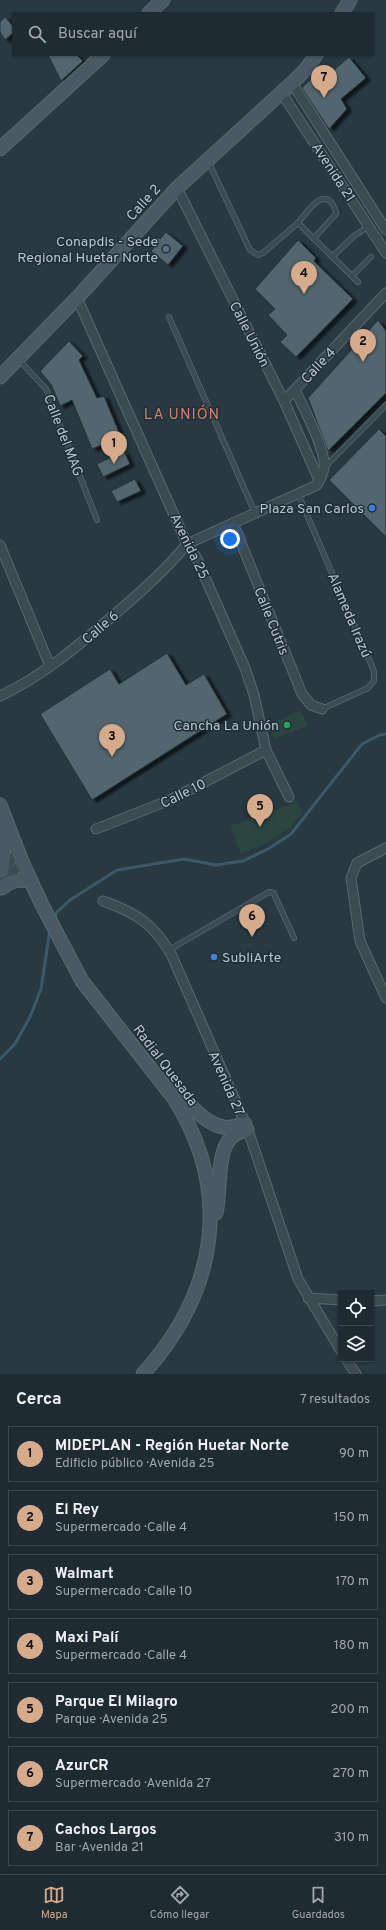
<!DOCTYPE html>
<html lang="es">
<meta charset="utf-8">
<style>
body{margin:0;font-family:Overpass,sans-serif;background:#26333a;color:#f1f3f6}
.controls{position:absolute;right:12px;bottom:12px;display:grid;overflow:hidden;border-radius:0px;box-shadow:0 1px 3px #0004}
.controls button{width:36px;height:36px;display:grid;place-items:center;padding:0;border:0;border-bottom:1px solid #3c474d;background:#1e2b32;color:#f1f3f6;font:20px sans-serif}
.you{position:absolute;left:230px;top:539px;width:14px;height:14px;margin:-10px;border:3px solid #fff;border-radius:50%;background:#1a73e8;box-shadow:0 0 0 6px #1a73e833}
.badge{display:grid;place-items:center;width:26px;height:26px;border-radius:50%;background:#d6ab8b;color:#111;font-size:13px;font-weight:700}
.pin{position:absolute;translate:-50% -33px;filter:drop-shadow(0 1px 2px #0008)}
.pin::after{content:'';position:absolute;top:21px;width:14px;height:12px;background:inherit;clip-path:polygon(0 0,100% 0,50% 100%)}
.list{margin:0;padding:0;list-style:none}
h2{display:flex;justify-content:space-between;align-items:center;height:52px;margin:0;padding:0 16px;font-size:17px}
h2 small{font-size:13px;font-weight:400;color:#a1a7ac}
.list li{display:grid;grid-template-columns:26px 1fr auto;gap:12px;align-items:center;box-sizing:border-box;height:56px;margin:0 8px 8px;padding:0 8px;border:1px solid #3c474d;border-radius:0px}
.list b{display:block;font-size:15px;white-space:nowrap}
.list p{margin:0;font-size:13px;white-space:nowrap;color:#a1a7ac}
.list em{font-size:13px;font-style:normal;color:#a1a7ac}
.icon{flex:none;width:22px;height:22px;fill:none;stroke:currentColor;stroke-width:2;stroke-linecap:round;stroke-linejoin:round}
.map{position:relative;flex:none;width:386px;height:1374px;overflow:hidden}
.search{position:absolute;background:#1e2b32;box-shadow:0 1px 3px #0004;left:12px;right:12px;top:12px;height:44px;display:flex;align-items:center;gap:10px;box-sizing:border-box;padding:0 14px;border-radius:0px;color:#a1a7ac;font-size:15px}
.sheet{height:500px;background:#1e2b32}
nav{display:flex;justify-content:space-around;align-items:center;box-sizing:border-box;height:56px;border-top:1px solid #3c474d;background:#1e2b32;font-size:11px;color:#a1a7ac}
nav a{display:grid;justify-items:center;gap:2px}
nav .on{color:#d6ab8b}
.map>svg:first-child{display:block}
.green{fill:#2b4541}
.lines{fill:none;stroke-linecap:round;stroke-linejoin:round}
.stream{stroke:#3c5969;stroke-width:3}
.building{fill:#53666f;stroke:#233139;filter:url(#shadow)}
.service-casing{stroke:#5a686f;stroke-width:6}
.minor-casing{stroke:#5a686f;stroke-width:11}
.secondary-casing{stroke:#5a686f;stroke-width:15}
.service{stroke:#3c4a52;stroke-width:4.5}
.minor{stroke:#3c4a52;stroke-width:9}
.secondary{stroke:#4a5a65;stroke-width:13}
.service-dot{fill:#5c6f8a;stroke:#202f37;stroke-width:1.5}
.shop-dot{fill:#3f7fe0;stroke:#202f37;stroke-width:1.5}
.leisure-dot{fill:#2e9e5b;stroke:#202f37;stroke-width:1.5}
.labels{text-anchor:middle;stroke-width:3;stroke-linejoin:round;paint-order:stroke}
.street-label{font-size:14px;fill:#b9c5cc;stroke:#202f37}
.poi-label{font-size:14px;fill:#b9c5cc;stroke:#202f37;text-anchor:end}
.neighbourhood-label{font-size:15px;letter-spacing:1px;fill:#d4816c;stroke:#202f37}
</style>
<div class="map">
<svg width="386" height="1374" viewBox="0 0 386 1374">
<defs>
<filter id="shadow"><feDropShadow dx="4.5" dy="2.5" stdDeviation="1" flood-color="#0009"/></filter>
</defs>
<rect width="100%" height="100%" fill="#283942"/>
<!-- green -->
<g class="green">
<path d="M301,711L307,726L274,739L268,724Z"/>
<path d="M297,801L303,812L289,829L262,845L241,854L230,826L290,805Z"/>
</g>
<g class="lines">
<!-- stream -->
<g class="stream">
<path d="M54,920L57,912L70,900L117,870L184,859L216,865L243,861L268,849L291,834L362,744L380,735L386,734"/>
<path d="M0,1059L15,1044L30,1017L41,989L50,929"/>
</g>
</g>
<!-- building -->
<g class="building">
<path d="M5,17L13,26V33L5,40L0,32V22Z"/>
<path d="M48,55H77L83,61L61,81Z"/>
<path d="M349,57L366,78L341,99L347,109L329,129L302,88L322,68L327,76Z"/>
<path d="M166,232L183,246L168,265L151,251L154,248L151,245L158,237L160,239Z"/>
<path d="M298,240L316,258L314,261L353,299L296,357L280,342L287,335L268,315L275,309L255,289Z"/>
<path d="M378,320L386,331V393L328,451L308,398Z"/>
<path d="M69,341L83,356L79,360L97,398L104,396L121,437L92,449L72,400L60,406L52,386L40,371Z"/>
<path d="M379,429L386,436V537L329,480Z"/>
<path d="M124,451L130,464L103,477L97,464Z"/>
<path d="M135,479L141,491L117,502L111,491Z"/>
<path d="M167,653L186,685L204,674L227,714L92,800L40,714L110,669L119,684Z"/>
</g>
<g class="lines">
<!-- service casing -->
<g class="service-casing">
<g id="service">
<path d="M208,161L250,250L258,255L263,253L298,223L358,282"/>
<path d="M298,223C305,215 320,190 331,202C334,206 336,209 336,214L314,238"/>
<path d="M332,257L354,236L369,226"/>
<path d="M352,276L371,257"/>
<path d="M169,317L255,513"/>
<path d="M19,360L46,389L97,520"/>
<path d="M325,467L386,405"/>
<path d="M298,494L374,671V681L368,688L322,709"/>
<path d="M169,950L269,892L274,893L275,896L294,938"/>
</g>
</g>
<!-- minor casing -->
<g class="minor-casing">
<g id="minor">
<path d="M292,83L386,230"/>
<path d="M281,92L386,253"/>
<path d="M177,188L284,401L319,480"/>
<path d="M77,298L187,544L196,557L245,668L254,695L266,750L289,797"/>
<path d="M284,401L386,293"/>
<path d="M233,523L302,694L311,705L322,709"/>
<path d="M0,545L50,666"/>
<path d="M0,696C43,676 79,645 115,614C141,592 166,570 187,544L317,485C320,480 323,474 324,468C327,451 303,407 295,390"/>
<path d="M96,829L170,800L266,750"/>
<path d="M386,848L357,863L351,878L360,941L386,998"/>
<path d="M3,886L10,873L23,864"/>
<path d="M0,889C2,872 5,863 19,853"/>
<path d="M103,901C137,913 155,925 172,956L247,1127L298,1279L341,1351"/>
<path d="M308,1298L341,1300"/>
<path d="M371,1301L386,1300"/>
<path d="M346,1359L356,1374"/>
</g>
</g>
<!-- secondary casing -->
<g class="secondary-casing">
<g id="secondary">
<path d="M149,13L163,0"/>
<path d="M342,13L350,0"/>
<path d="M0,149L103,55"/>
<path d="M0,377L77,298L177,188L292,83L306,69L316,55"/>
<path d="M0,805L23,864L42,905L82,981L173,1097C234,1192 217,1292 143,1374"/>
<path d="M2,822L4,844L2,871"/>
<path d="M2,888C11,880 19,879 31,881"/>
<path d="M174,1088C186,1101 205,1124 223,1127C230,1129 238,1125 245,1124"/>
<path d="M216,1213C221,1193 216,1152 231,1138C235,1134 242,1131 247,1130"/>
</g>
</g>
<!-- service -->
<use href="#service" class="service"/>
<!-- minor -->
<use href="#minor" class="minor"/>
<!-- secondary -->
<use href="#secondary" class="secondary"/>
</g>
<!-- markers -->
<circle class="service-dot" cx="166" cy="249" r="4"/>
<g class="shop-dot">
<circle cx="372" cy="508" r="4"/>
<circle cx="214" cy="957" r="4"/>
</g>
<circle class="leisure-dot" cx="287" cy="725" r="4"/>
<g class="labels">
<!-- street labels -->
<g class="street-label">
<text transform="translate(334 172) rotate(57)" y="5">Avenida 21</text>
<text transform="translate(143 202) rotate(-48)" y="5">Calle 2</text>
<text transform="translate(250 334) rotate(63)" y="5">Calle Unión</text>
<text transform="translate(318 365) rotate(-47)" y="5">Calle 4</text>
<text transform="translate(64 435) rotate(69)" y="5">Calle del MAG</text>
<text transform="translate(190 546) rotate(64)" y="5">Avenida 25</text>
<text transform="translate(350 615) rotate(67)" y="5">Alameda Irazú</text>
<text transform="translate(272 621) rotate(68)" y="5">Calle Cutris</text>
<text transform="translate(100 627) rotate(-41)" y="5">Calle 6</text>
<text transform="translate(183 793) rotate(-26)" y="5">Calle 10</text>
<text transform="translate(166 1065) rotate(53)" y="5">Radial Quesada</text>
<text transform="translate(227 1083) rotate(66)" y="5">Avenida 27</text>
</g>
<!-- poi labels -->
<g class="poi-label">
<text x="158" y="246">Conapdis - Sede<tspan x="158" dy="16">Regional Huetar Norte</tspan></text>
<text x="364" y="513">Plaza San Carlos</text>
<text x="279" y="730">Cancha La Unión</text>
<text x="222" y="962" text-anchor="start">SubliArte</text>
</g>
<!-- neighbourhood labels -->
<g class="neighbourhood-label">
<text x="182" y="419">LA UNIÓN</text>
</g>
</g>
</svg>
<div class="controls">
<button><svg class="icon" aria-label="locate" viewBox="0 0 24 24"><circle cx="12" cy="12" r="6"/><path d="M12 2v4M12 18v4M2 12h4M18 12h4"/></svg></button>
<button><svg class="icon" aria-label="layers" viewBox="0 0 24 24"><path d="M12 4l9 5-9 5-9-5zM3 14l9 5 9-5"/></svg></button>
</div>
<div class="you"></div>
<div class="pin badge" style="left:114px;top:464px">1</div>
<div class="pin badge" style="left:363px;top:362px">2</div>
<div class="pin badge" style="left:112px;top:757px">3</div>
<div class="pin badge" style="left:304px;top:294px">4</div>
<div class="pin badge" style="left:260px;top:827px">5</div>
<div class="pin badge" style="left:252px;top:937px">6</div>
<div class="pin badge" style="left:324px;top:98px">7</div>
<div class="search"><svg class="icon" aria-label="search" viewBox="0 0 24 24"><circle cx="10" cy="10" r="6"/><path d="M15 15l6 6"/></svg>Buscar aquí</div>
</div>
<section class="sheet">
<h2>Cerca<small>7 resultados</small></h2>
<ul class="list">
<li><span class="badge">1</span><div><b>MIDEPLAN - Región Huetar Norte</b><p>Edificio público · Avenida 25</p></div><em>90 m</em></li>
<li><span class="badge">2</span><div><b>El Rey</b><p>Supermercado · Calle 4</p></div><em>150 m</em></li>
<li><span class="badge">3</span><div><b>Walmart</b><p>Supermercado · Calle 10</p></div><em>170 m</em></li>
<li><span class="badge">4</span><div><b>Maxi Palí</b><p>Supermercado · Calle 4</p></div><em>180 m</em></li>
<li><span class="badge">5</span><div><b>Parque El Milagro</b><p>Parque · Avenida 25</p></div><em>200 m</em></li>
<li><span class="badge">6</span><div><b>AzurCR</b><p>Supermercado · Avenida 27</p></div><em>270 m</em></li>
<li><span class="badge">7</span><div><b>Cachos Largos</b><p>Bar · Avenida 21</p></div><em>310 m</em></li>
</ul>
</section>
<nav>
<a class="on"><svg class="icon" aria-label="map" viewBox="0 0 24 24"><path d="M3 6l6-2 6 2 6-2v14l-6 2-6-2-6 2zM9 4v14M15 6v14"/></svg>Mapa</a>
<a><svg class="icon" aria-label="directions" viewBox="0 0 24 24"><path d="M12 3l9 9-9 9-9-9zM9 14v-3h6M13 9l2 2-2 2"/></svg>Cómo llegar</a>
<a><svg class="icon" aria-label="saved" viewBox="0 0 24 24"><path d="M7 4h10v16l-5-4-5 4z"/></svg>Guardados</a>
</nav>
